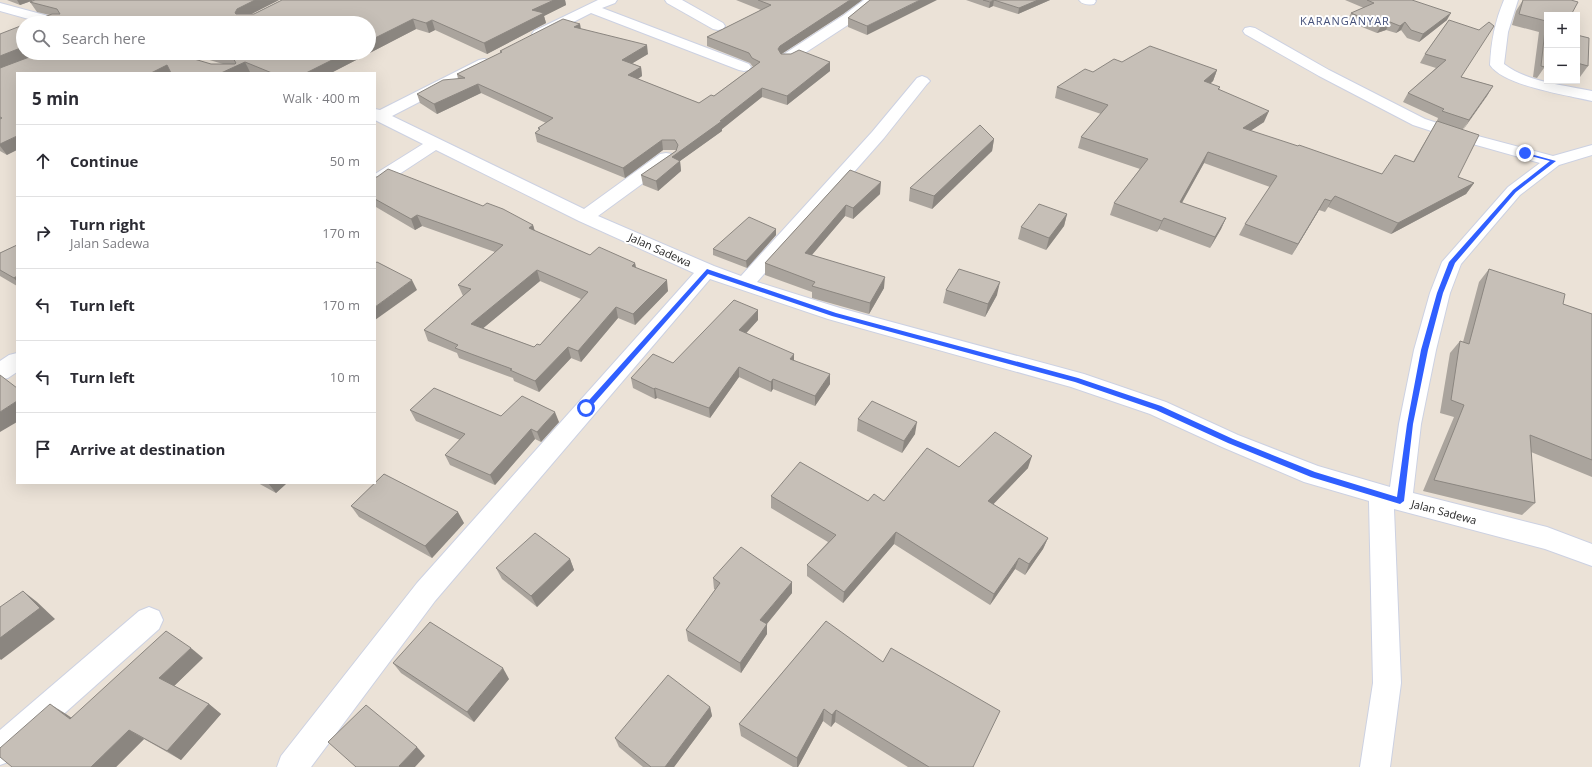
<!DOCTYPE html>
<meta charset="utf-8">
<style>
body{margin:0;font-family:"Open Sans",sans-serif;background:#f2f2f3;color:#2b2b33}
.controls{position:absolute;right:12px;top:12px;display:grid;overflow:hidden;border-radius:0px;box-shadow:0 4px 16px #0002}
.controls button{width:36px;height:36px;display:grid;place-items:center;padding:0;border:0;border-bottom:1px solid #e1e1e2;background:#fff;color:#2b2b33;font:20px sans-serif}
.stop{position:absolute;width:12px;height:12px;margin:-9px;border:3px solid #305fff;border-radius:50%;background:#fff}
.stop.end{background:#305fff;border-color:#fff;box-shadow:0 1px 4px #0008}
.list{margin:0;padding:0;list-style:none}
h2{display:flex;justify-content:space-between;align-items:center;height:52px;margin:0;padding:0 16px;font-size:17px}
h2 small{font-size:13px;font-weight:400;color:#7c7c81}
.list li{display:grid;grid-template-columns:26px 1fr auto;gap:12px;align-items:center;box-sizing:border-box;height:72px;padding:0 16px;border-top:1px solid #e1e1e2}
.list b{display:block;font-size:15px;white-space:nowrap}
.list p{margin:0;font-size:13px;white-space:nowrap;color:#7c7c81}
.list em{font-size:13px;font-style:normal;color:#7c7c81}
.icon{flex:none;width:22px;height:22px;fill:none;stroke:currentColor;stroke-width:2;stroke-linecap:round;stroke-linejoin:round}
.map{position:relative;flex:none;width:1592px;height:767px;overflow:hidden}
.search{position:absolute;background:#fff;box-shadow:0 4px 16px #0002;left:16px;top:16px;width:360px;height:44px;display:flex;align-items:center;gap:10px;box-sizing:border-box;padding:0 14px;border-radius:22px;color:#7c7c81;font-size:15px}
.panel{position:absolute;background:#fff;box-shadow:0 4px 16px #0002;left:16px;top:72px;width:360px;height:412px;border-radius:0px}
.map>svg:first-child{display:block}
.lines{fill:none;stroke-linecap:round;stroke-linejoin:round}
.minor-casing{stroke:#ccd1e2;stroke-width:2}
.minor{fill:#fff;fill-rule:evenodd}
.wall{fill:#aaa49d;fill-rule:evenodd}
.shaded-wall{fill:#8b8680}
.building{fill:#c6bfb7;stroke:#8b8680;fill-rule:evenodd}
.route{fill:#305fff}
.labels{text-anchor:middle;stroke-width:4;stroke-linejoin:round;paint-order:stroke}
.far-quarter-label{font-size:11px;letter-spacing:1px;fill:#45517a;stroke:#fff}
.street-label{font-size:11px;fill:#272727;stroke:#fff}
</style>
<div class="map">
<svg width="1592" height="767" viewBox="0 0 1592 767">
<rect width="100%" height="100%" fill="#ebe2d7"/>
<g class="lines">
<!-- minor casing -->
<g class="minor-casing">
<g id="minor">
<path d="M598,0H617L615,3L602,8L749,64L751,67L749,70L744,71L739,70L591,13L544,37L539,38L534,37L532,34L534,31Z"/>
<path d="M665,0H682L723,23L725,26L723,29L718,30L713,29L667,3Z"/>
<path d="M864,0H879L854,21L791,62L786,63L781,62L779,59L781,56L844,15Z"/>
<path d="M1079,0H1095L1096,1L1094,4C1088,5 1083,5 1079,0Z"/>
<path d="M1504,0H1518L1508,32L1504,64C1527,82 1564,85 1592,91V101C1567,95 1504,86 1490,65C1491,42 1495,21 1504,0Z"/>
<path d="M0,3L63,20L65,23H43L0,11Z"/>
<path d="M1250,27L1255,28L1329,70L1425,119L1474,135L1553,156L1592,145V155L1559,165L1520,195L1461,264L1450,293L1436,350L1421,424L1413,493L1547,527L1592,544V566L1545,549L1394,509L1401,683L1390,767H1360L1373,683L1369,501L1304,482L1222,447L1150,414L1071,387L828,319L710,279L435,601L311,767H277L281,756L417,583L694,273L579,221L436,150L381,186L375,187V174L423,144L375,120V109L380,110L479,60L484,59L489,60L491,63L489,66L392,116L584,209L660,154L666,153L672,154L674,158L672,162L598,216L714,266L741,276L872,132L917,78L922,76L927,78L930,81L927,84L884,138L757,282L840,308L1084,374L1166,402L1238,435L1318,466L1390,487L1399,424L1414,350L1430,293L1442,262L1508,187L1540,163L1462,141L1413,125L1319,76L1245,34L1243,31L1245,28Z"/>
<path d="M17,353V372L8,378L0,380V361L9,355Z"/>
<path d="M149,607L159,611L163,620L159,629L11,761L0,765V730L139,611Z"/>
</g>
</g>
<!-- minor -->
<use href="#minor" class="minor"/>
</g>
<!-- wall -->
<g class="wall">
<path d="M7,0H34L20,5Z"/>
<path d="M35,0H279L251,14H254L282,0H565L566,5L544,16L546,23L487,54L435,30L429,33L416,29L331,73H253L250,72L248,73H17L7,155L0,151V34L23,53L211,64H223L186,53H369L50,15L37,12L30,2Z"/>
<path d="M736,0H862L843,14L781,54L830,62V71L787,105L762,97L722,129V131L680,161L681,171L658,191L643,185L641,175L676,151V150H663L625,178L537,142L535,133L539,130L538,128L546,123L481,93L437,114L420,103L417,94L458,79L457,74L500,53V51L580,24L581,29L648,54L632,63L641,67L642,76L638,79L699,103L714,96L753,67L750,63L707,46V37L761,10Z"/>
<path d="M870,0L867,35L848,27V18Z"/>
<path d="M966,0H1050L1018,14L993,6L989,8Z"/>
<path d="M1345,0H1412L1447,20L1419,42L1407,38L1401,30L1396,33L1386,30L1377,33L1347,21L1351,13L1364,8Z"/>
<path d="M1523,0L1547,15V69L1544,68L1537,78L1533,77L1539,32L1512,25L1516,11Z"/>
<path d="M1449,20L1462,77L1493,86L1463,129L1458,177L1474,183L1466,194L1391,234L1328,207L1325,212L1319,210L1292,255L1239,235L1245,224L1270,187L1204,163L1182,203L1226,218L1221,229L1210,248L1159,229L1157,232L1110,215L1114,203L1140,169L1078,148L1081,137L1101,114L1055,98L1057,87L1093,72L1122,62L1217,70L1213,81L1210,84L1220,87L1219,90L1264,122L1250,131L1382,174L1413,162L1437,121L1438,118L1403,102L1408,93L1436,68L1420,63L1425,54Z"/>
<path d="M1577,35L1588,66L1580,77L1577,76Z"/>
<path d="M994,139L992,151L932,209L909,201L910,188Z"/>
<path d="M850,170L880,194L853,219L845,216L812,255L884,288L869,314L812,298V292L765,275V263Z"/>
<path d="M375,177L533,225L535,231L590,255L635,263L636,268L668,291L635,325L618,318L581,362L571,358L539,392L514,381L513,378L459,358L457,353L428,341L424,330L463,296L458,285L495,252L422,226L415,230L376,207L375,208ZM540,281L581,299L540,345L534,347L483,328Z"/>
<path d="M1067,214L1064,226L1046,250L1018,239L1021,227Z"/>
<path d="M776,235L747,268L713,255V249Z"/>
<path d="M17,245V286L0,276V253Z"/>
<path d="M1489,269L1563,304L1592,314V477L1531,452L1535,503L1522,515L1423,491L1454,417L1440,413L1450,353L1460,341L1463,342L1479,282Z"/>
<path d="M946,290L997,295L985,317L943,303Z"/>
<path d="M758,320L746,333L794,360L830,384L815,406L773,389L771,392L739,377L710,418L657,398L655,399L633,388L631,378L673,363Z"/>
<path d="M410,410L501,416L559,422L541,442L535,439L495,485L450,465L445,455L460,440L416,421Z"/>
<path d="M858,419L915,434L902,453L857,431Z"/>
<path d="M959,467L1028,468L993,504L1048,538L1043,549L1025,575L1015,569L990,605L894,544L843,603L807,576V565L828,542L771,508V496L868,501H884Z"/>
<path d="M258,483H287L276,493Z"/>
<path d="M351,506L464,523L432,558L359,517Z"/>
<path d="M570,559L574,570L537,607L502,579L496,568Z"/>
<path d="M713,578L792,582V593L767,624V634L741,673L688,641L686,630L716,590L714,589Z"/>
<path d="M826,621L974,767H908L835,722L831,727L823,721L798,767H793L741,736L739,724Z"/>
<path d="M203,658L174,686L209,704L221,714L181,760L144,739L116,767L66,714L71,718Z"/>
<path d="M393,663L509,679L474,722L401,673Z"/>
<path d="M710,707L712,716L674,767H643L619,747L615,738Z"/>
</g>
<!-- shaded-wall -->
<g class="shaded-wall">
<path d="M17,0H34L20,5Z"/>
<path d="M255,0H279L242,19L235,13L237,9Z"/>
<path d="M554,0H565L566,5L544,16L546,23L487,54L484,43L532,10Z"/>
<path d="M850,0H862L843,14L780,55L778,49L780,46Z"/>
<path d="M920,0H937L867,35V26Z"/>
<path d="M994,0L993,6L989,8L990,2Z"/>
<path d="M1038,0H1050L1018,14L1019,8Z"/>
<path d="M1451,13L1447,20L1419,42L1423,34Z"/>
<path d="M413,19L416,29L331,73H306L346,53H369V41Z"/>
<path d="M432,20L435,30L429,33L426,23Z"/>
<path d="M1390,22L1386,30L1377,33L1381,26Z"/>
<path d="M1405,22L1401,30L1396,33L1400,26Z"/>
<path d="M580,24L581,33L574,27Z"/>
<path d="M647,45L648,54L623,69L622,60Z"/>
<path d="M23,47V53H40L0,69V56Z"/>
<path d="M245,62L250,72L248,73H221Z"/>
<path d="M830,62V71L787,105V96Z"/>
<path d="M167,65L171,73H151Z"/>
<path d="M641,67L642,76L629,84L628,75Z"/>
<path d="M1217,70L1213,81L1200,92L1204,81Z"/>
<path d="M478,84L481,93L437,114L434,104Z"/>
<path d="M1493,86L1487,96L1463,130L1469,120Z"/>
<path d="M762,88V97L722,129V131L673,166L672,157L720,121Z"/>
<path d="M1269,111L1264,122L1238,139L1243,128Z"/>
<path d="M17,136V150L7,155L0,146V144Z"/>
<path d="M994,139L992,151L932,209L934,196Z"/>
<path d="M662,140L663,150L625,178L623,168Z"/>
<path d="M1208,152L1204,163L1176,213L1180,202Z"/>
<path d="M680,161L681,171L658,191L656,181Z"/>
<path d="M881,182L880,194L853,219V208Z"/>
<path d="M1474,183L1466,194L1391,234L1398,223Z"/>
<path d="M1335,196L1328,207L1325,212L1331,201Z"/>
<path d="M1325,199L1319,210L1292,255L1298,244Z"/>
<path d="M846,205L845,216L804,264L805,253Z"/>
<path d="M1067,214L1064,226L1046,250L1049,238Z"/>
<path d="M417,215L422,226L415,230L411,219Z"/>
<path d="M1164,218L1159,229L1157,232L1162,221Z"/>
<path d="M1226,218L1221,229L1210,248L1215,237Z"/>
<path d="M533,225L536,236L529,228Z"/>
<path d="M776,229V235L747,268L746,261Z"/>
<path d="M635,263L637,274L632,266Z"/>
<path d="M537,270L540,281L475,335L471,324Z"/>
<path d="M17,276V282L14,278Z"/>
<path d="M885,277L884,288L869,314L870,303Z"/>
<path d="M412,280L417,290L375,320V307Z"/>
<path d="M667,280L668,291L635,325L633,314Z"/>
<path d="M1000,282L997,295L985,317L988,304Z"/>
<path d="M616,307L618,318L581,362L578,351Z"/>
<path d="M758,310V320L740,340L739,330Z"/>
<path d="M568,347L571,358L539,392L535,381Z"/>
<path d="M794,354V364L790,359Z"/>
<path d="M739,367V377L710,418L709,408Z"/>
<path d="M830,374V384L815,406V396Z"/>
<path d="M773,379V389L771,392V382Z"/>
<path d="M655,388L657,398L655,399L654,389Z"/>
<path d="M17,401V422L0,432V412Z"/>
<path d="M555,412L559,422L541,442L537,432Z"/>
<path d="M917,422L915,434L902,453L904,441Z"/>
<path d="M531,429L535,439L495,485L490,475Z"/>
<path d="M1032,456L1028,468L985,513L988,501Z"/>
<path d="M268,483H287L276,493Z"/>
<path d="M458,512L464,523L432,558L425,546Z"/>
<path d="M896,532L894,544L843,603L844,592Z"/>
<path d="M1048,538L1043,549L1025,575L1029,564Z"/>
<path d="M1019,558L1015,569L990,605L994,594Z"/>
<path d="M570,559L574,570L537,607L531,596Z"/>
<path d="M792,582V593L761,631L760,620Z"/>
<path d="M23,591L37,602L55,619L1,660L0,659V638Z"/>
<path d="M767,624V634L741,673L740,663Z"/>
<path d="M191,648L203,658L172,688L159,678Z"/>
<path d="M503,668L509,679L474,722L467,712Z"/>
<path d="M50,704L66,714L86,728L70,719Z"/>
<path d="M209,704L221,714L181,760L167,751Z"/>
<path d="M710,707L712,716L674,767H665Z"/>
<path d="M824,709L823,721L798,767H797V758Z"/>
<path d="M836,710L835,722L831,727L832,715Z"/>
<path d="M129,730L144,739L116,767H91Z"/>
<path d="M417,747L425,756L415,767H400L399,766Z"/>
</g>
<!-- building -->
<g class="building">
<path d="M35,0H255L237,9L235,13L236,14H254L282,0H554L532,10L544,13L484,43L432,20L426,23L413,19L369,41V23H29L52,14H60L57,9L30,2Z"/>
<path d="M758,0H850L780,46L778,49L781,54H791L799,50L830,62L787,96L762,88L720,121H722L672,157L680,161L656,181L641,175L676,151L678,145L675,140H662L623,168L535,133L540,129L538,128L553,118L478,84L434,104L417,94L443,80L465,78L457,74L502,52L500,51L563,19L580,24L574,27L647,45L622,60L641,67L628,75L699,103L711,95L714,96L760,62L752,58L749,53L707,37L771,5Z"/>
<path d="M870,0H920L867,26L848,18Z"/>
<path d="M983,0H1038L1019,8L994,0L990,2Z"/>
<path d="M1367,0H1412L1451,13L1423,34L1411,30L1405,22L1400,26L1390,22L1381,26L1351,13L1374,3Z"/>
<path d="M1523,0H1571L1578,2L1571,15H1547V63L1545,67L1541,66L1546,21L1519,14Z"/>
<path d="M1449,20L1479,30L1489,22L1494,26L1461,77L1493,86L1469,120L1442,111L1444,109L1408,93L1446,60L1425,54Z"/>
<path d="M23,25V47L0,56V34Z"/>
<path d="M1577,35L1589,38L1588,66L1577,63Z"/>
<path d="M1150,46L1217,70L1204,81L1220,87L1218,89L1269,111L1243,128L1298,146L1299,145L1382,174L1395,155L1414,162L1437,121L1479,135L1458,177L1474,183L1398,223L1335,196L1331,201L1325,199L1298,244L1245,224L1277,176L1208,152L1180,202L1226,218L1215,237L1164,218L1162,221L1114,203L1148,159L1081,137L1108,105L1057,87L1085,69L1093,72L1114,59L1122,62Z"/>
<path d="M40,53H174L211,64H235L236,63L233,58L216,53H346L306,73H272L245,62L221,73H171L167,65L151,73H17V136L0,144V119L2,118L0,117V68Z"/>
<path d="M980,125L994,139L934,196L910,188Z"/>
<path d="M388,169L483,206L487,203L503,209L533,225L529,228L590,255L599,247L635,263L632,266L667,280L633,314L616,307L578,351L568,347L535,381L510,370L512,369L455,348L458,345L424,330L471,289L458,285L503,245L417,215L411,219L375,199V177H377ZM537,270L588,292L540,345L537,344L534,347L471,324Z"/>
<path d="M850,170L881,182L853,208L846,205L805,253L885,277L870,303L812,286L815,282L765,263Z"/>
<path d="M1039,204L1067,214L1049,238L1021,227Z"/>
<path d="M749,217L776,229L746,261L713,249Z"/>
<path d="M17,245V276L14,278L0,270V253Z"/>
<path d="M377,262L412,280L375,307V263Z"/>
<path d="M959,269L1000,282L988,304L946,290Z"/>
<path d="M1489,269L1565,294L1563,304L1592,314V460L1530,435L1535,503L1434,480L1464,405L1451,400L1460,341L1469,344Z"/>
<path d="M734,300L758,310L739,330L794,354L790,359L830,374L815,396L773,379L771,382L739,367L709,408L655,388L654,389L631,378L653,354L673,363Z"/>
<path d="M0,375L17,388V401L0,412Z"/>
<path d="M434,388L501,416L522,396L555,412L537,432L531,429L490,475L445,455L465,434L410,410Z"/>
<path d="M872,401L917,422L904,441L858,419Z"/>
<path d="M995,432L1032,456L988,501L1048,538L1029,564L1019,558L994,594L896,532L844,592L807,565L836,535L771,496L800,462L868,501L874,494L884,501L927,448L959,467Z"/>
<path d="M384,474L458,512L425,546L351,506Z"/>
<path d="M535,533L570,559L531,596L496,568Z"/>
<path d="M741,547L792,582L760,620L767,624L740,663L686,630L720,583L713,578Z"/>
<path d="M23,591L40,608L0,638V607Z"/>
<path d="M826,621L883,662L891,648L1000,711L973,767H929L836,710L832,715L824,709L797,758L739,724Z"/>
<path d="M430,622L503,668L467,712L393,663Z"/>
<path d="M166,631L191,648L159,678L209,704L167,751L129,730L91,767H12L0,757V748L50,704L70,719Z"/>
<path d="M668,675L710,707L665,767H651L615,738Z"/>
<path d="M366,705L417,747L399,766L400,767H356L328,742Z"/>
</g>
<!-- route -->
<path class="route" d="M1523,152L1556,161L1516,192L1455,263L1443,293L1428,350L1413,424L1404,501L1400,504L1311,477L1228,443L1156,410L1075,382L832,316L708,274L588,410L586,411L582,408L707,269L836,313L1078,378L1161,406L1233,439L1315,472L1397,497L1407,424L1421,350L1437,293L1449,262L1513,190L1550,161L1523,154Z"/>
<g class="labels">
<!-- far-quarter labels -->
<g class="far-quarter-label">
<text x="1345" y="25">KARANGANYAR</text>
</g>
<!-- street labels -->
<g class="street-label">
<text transform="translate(660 250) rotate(24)" y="4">Jalan Sadewa</text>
<text transform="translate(1444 512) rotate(15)" y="4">Jalan Sadewa</text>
</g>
</g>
</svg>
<div class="controls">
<button>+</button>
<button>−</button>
</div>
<div class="stop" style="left:586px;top:408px"></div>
<div class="stop end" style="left:1525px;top:153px"></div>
<div class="search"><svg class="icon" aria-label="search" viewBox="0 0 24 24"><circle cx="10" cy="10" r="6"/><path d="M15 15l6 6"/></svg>Search here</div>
<section class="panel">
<h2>5 min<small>Walk · 400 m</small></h2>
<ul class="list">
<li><svg class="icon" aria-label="ahead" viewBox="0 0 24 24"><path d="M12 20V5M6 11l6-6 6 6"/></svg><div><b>Continue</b></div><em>50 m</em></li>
<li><svg class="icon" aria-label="right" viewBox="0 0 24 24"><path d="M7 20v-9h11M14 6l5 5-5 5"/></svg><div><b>Turn right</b><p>Jalan Sadewa</p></div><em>170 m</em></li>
<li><svg class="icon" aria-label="left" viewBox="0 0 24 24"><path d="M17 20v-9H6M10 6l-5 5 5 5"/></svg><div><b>Turn left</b></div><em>170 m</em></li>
<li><svg class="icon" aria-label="left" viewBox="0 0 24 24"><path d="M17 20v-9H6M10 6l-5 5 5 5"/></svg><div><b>Turn left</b></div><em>10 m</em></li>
<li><svg class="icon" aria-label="arrive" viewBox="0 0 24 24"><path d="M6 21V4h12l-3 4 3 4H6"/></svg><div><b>Arrive at destination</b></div></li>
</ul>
</section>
</div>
